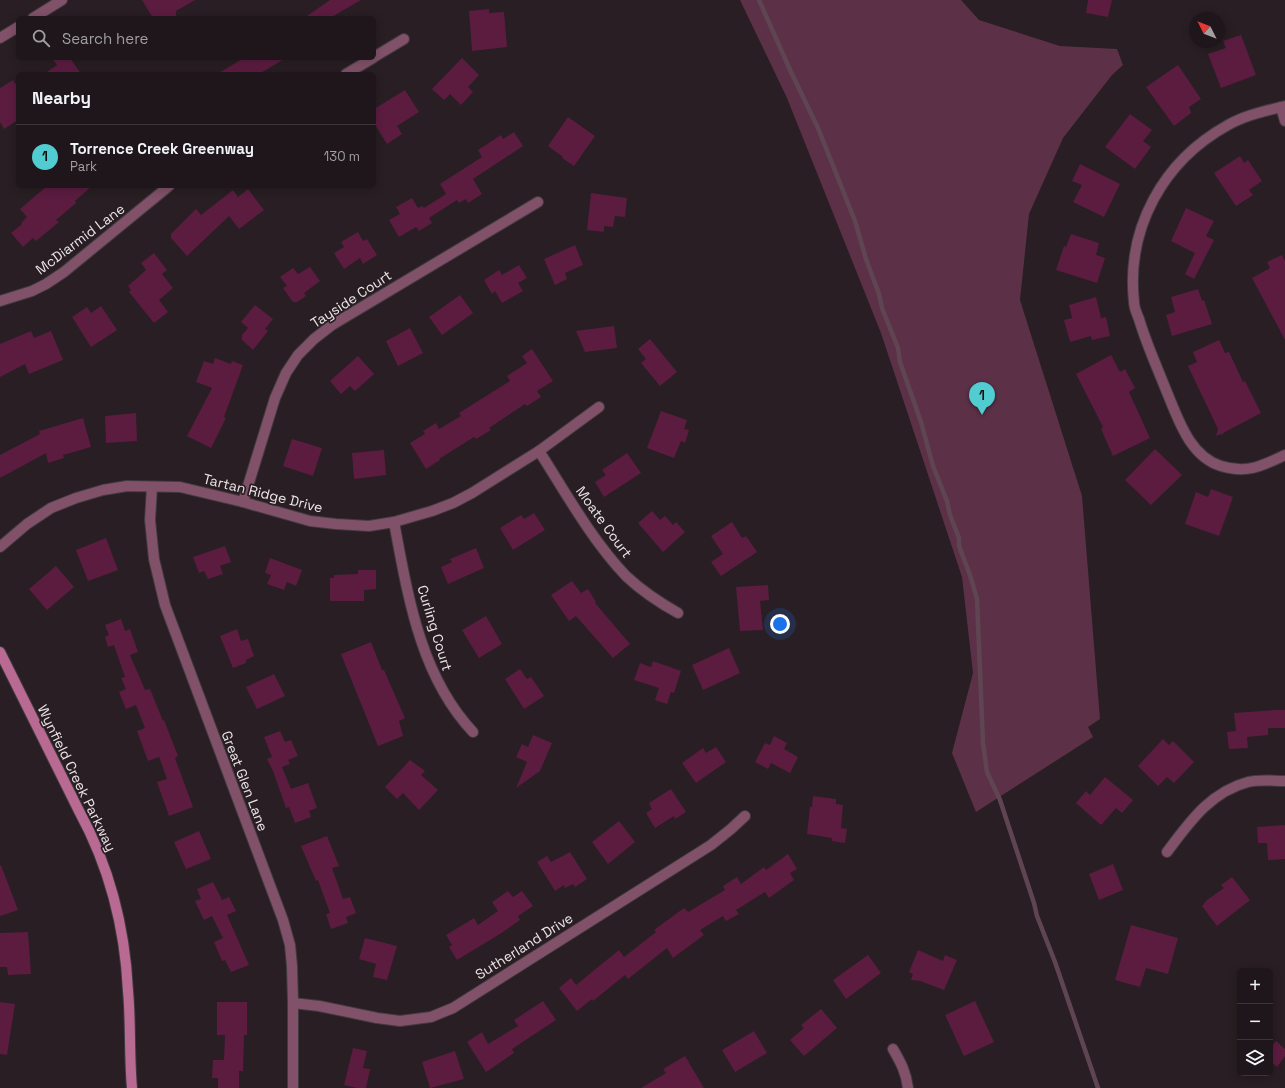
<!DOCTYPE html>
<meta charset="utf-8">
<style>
body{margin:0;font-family:"Space Grotesk",sans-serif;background:#261f23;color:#f1f3f6}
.controls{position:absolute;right:12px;bottom:12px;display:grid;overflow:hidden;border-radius:6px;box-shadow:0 2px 10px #0003}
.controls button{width:36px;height:36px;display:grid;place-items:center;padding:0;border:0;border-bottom:1px solid #3c3539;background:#1e161a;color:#f1f3f6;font:20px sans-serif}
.compass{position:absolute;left:1189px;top:12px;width:36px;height:36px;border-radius:50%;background:#1e161a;box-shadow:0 2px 10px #0003;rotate:312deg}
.you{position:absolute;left:780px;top:624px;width:14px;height:14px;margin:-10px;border:3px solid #fff;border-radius:50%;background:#1a73e8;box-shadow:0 0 0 6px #1a73e833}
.badge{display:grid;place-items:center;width:26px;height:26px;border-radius:50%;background:#51ccd1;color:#111;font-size:13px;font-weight:700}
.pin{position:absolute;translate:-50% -33px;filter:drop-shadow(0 1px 2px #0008)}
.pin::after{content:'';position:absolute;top:21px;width:14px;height:12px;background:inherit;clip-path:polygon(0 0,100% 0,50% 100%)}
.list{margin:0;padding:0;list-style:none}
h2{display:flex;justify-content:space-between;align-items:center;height:52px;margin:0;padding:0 16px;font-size:17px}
h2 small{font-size:13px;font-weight:400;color:#a19fa2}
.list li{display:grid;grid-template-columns:26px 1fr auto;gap:12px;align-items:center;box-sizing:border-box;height:64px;padding:0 16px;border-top:1px solid #3c3539}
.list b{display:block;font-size:15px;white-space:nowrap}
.list p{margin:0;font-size:13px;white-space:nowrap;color:#a19fa2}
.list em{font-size:13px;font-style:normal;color:#a19fa2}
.icon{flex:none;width:22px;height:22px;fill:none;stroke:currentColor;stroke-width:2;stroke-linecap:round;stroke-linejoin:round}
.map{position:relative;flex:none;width:1285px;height:1088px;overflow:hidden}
.search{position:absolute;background:#1e161a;box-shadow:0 2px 10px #0003;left:16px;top:16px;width:360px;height:44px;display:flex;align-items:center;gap:10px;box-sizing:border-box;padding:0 14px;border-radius:6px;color:#a19fa2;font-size:15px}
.panel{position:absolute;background:#1e161a;box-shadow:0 2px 10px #0003;left:16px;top:72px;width:360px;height:116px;border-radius:6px}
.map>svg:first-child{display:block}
.green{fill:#5c3147}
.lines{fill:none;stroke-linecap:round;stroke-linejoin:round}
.stream{stroke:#5f4552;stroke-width:4.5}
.building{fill:#5b1c40}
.street-casing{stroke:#433a3f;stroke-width:12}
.secondary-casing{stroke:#433a3f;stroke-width:12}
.street{stroke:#815169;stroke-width:10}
.secondary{stroke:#b86a92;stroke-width:10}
.labels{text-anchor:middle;stroke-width:3.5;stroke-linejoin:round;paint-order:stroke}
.street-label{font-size:14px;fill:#ece5e8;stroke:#281e23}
</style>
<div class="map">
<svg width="1285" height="1088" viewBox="0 0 1285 1088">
<rect width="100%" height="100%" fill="#281e23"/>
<!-- green -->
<path class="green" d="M740,0H961L979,20L1060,46L1117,49L1123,65L1112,75L1063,138L1029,214L1020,300L1082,496L1100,719L1088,727L1093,737L976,812L952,753L973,673L962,577L881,333L787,98Z"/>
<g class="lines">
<!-- stream -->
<path class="stream" d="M759,0L791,72L818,128L855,221L866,259L879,294L882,308L898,348L900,362L921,422L933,466L947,501L950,515L959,538V546L970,575L977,599L983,743L987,772L1000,800L1034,903L1037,916L1055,962L1098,1088"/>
</g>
<!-- building -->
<g class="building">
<path d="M142,0H195L176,11V18H153Z"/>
<path d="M330,0H361L330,18H304Z"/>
<path d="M1088,0H1112L1108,17L1086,13Z"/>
<path d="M489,9V13L504,12L507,47L472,51L469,11Z"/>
<path d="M1241,35L1256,75L1221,88L1208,54L1226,48L1223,41Z"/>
<path d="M52,58H70L81,74H44L57,65Z"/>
<path d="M244,58H286L259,74H217Z"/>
<path d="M462,58L479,75L468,87L473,92L461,105L450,94L444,100L432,89Z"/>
<path d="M1178,65L1201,99L1189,107L1191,113L1174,126L1146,87Z"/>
<path d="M13,80L18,88V120L4,129L0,122V88Z"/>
<path d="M405,90L419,112L397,126L402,134L387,144L374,123V109Z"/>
<path d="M1130,114L1152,130L1143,141L1151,147L1135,169L1105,147Z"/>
<path d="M568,117L595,136L574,166L562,158L563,157L548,146Z"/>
<path d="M514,132L523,146L473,179L482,194L468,203L466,199L459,203L457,200L429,218L432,223L419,231L416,227L399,237L389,220L400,214L396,207L412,198L418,208L422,206L424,208L446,194L440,184L482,157L478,150L501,135L503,139Z"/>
<path d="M1240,156L1244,163L1248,160L1262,181L1249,190L1253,195L1236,206L1214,173Z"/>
<path d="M1080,164L1120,184L1104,217L1073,202L1082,185L1072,181Z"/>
<path d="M47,186H92L75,201L76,203L56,220L59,222L36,241L33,238L23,247L11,233L22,224L21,223L27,217L20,209Z"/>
<path d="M248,189L264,210L239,229L229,216L187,256L171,238V234L196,209L201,215L233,190L238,197Z"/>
<path d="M591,193L627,198L625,217L615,216L613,227L604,226V232L587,230Z"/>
<path d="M1186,208L1214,221L1206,236L1214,240L1194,279L1185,274L1195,253L1171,241Z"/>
<path d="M358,232L363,241L367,239L377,255L363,264L360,258L344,269L334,253L344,247L341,242Z"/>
<path d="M1071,234L1099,243L1096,255L1105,258L1097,283L1056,270L1064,246L1066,247Z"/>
<path d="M575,245L583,265L565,273L567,279L555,285L544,259Z"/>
<path d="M154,253L167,270L162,274L173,288L159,300L168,312L154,323L129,292L131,290L128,286L146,270L141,263Z"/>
<path d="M1282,255L1285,261V340L1252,278L1270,268L1267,262Z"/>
<path d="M519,265L527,278L518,283L523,291L502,303L495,291L492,294L484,280L499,270L502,275Z"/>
<path d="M310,267L320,281L304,293L306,296L297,302H293L283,288L287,286L280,277L293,268L298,274Z"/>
<path d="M1198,289L1202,301L1204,300L1212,324L1172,336L1166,315L1175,312L1171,297Z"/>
<path d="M460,295L473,313L442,335L429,317Z"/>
<path d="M1096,297L1101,318L1106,317L1110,336L1092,340L1091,336L1070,342L1064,320L1072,318L1069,305Z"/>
<path d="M255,305L273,319L265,329L268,331L253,350L242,340V335L248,328L241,322Z"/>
<path d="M101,306L117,330L91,347L72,317L87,307L91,313Z"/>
<path d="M614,326L617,348L585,352L576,331Z"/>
<path d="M410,328L423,353L398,366L386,341Z"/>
<path d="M31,331L34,338L51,331L63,360L29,374L25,364L0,377V344Z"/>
<path d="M650,339L677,372L660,386L641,363L646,359L638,349Z"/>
<path d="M1219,340L1225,353L1229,352L1243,382L1245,381L1261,413L1225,432L1221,435V434L1216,436L1218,429L1188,366L1197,362L1193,352Z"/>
<path d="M532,349L553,381L537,391L541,397L527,406L525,404L489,428L491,430L476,439L474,437L439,459L440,460L426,469L410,443L425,434L423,431L436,423L439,429L461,416L459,413L510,381L507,376L527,363L522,356Z"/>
<path d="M1111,355L1120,372L1125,369L1135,388L1129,392L1150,438L1113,456L1101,429L1103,427L1076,374Z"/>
<path d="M358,356L374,374L355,391L350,386L341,394L330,381Z"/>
<path d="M215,358L231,364L232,361L243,365L224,417L226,418L211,448L187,436L212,388L196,382L204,361L213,364Z"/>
<path d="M661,411L687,420L684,429L689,430L685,443L681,441L674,458L647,448Z"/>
<path d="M136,413L137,441L106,443L105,416Z"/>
<path d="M83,418L91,447L63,455L64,458L48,463L46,453L0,478V455L40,434L39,431Z"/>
<path d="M292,439L322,448L313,476L283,466Z"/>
<path d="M1155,449L1182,475L1151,505L1125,480Z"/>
<path d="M384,450L386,475L354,479L352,453Z"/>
<path d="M627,453L641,473L604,497L595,482L606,475L602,470Z"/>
<path d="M1211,489L1233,497L1219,536L1185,524L1196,492L1208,497Z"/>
<path d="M652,511L660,520L665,516L673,525L676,522L685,532L663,552L638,523Z"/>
<path d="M534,513L545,530L513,550L500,528L521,515L524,519Z"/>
<path d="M732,522L742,538L746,536L757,552L721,576L711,562L723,554L711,536Z"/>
<path d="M106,538L118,570L88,581L76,550Z"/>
<path d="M225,546L231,562L220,566L223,574L208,579L204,571L199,573L193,557Z"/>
<path d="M476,548L484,568L448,584L441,567L452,562L450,559Z"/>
<path d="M270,558L302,570L296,586L287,582L284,590L267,584L271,575L265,573Z"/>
<path d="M56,566L74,587L47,610L29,589Z"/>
<path d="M358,570H376V589L364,590V601H330V578H334V575L358,574Z"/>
<path d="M572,581L581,593L588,589L596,602L595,603L630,644L613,658L576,616L569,621L551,595Z"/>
<path d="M768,585L769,600L760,601L763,630L740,631L736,587Z"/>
<path d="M486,616L502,644L479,658L462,630Z"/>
<path d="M121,619L125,631L130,629L138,652L130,655L145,690L150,689L163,721L164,720L178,756L175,758L193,807L169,816L157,782L167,779L159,757L148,761L137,731L145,728L136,705L126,709L119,692L126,689L121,678L125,677L114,645L108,647L105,637L109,635L105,625Z"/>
<path d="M237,629L241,641L248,639L254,656L246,660V663L233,668L220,636Z"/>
<path d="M371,642L382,670H384L405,718L399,721L403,736L378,746L341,654Z"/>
<path d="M729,648L740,673L703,690L692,665Z"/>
<path d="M653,661L681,671L674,693L671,692L667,704L655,700L659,688L634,680L640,663L651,667Z"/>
<path d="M520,669L527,679L531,677L544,696L524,709L505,679Z"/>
<path d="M274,674L285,696L257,709L246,687Z"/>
<path d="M1275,710H1285V728H1268V735L1247,737L1248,748L1229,749L1227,732L1236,731L1234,713Z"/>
<path d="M280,731L285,742L291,740L298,756L288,760L290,764L282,767L291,789L308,783L317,808L309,811L311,817L295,823L289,807L286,808L273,771L267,759L272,757L264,737Z"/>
<path d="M533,735L552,743L540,771L516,788L527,762L516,757L522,744L528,747Z"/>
<path d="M774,736L787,743L784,749L798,757L790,773L771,763L768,769L755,762L765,743L770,745Z"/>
<path d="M1163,739L1169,745L1173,741L1194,762L1174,783L1167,777L1158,786L1138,766Z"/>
<path d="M716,747L726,762L696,783L682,763L703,748L706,753Z"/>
<path d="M410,760L425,771L421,775L438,790L419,810L403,793L397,799L385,787Z"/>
<path d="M1105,777L1133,800L1122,813L1116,808L1101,825L1076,803L1086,791L1090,795Z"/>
<path d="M671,789L686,812L675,819L674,816L655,828L646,813L652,809L649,803Z"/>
<path d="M813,796L836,799V804L843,805L841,828L847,829L845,843L832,841V838L807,834L810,807H812Z"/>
<path d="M619,821L635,842L608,864L592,842Z"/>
<path d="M1285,825V859L1268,860L1267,843H1258L1257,827Z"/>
<path d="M199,831L211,859L186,869L174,842Z"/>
<path d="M327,836L339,866L332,868L343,899L350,897L356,913L346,917L348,923L331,929L326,914L330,913L318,880L316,881L301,846Z"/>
<path d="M570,852L587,879L575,887L573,884L565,888L564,885L555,891L537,862L547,856L551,862Z"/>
<path d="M788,854L797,869L790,873L794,880L769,898L765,892L736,910L739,914L726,921L723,916L700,930L704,935L673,958L667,948L628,979L625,975L593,1001L592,999L577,1011L559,988L571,978L576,985L619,950L624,957L656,932L654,930L684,908L688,912L725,890L723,886L737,877L741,884L764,867L766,870Z"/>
<path d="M1113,864L1123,890L1099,900L1089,874Z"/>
<path d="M1,865L18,910L0,916V866Z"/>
<path d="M1232,877L1250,900L1217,926L1202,906L1207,900L1224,888L1221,885Z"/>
<path d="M213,882L222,900L229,897L236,911L227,915L249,965L231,972L225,960L222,961L214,942L223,938L212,916L204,920L195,901L201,899L197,889Z"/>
<path d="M508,891L513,897L522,891L533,906L518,916L520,920L500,934L457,960L449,947L452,945L446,935L474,918L478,925L498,911L492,902Z"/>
<path d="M1131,925L1178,938L1168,974L1146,968L1140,987L1115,980Z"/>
<path d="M28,932L31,974L8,975L7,967H0V933Z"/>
<path d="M365,938L397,946L387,980L373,977L376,964L359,959Z"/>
<path d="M918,950L943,961L945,955L957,960L944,990L920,981L911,980L913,974L909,972Z"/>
<path d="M868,955L881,973L846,999L833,980Z"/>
<path d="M543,1001L556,1020L512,1049L514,1053L486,1072L467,1042L482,1032L488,1044L518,1026L514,1020Z"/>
<path d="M975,1001L994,1042L964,1056L945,1015Z"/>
<path d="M0,1002L15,1004L7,1055L0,1054Z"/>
<path d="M217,1002H247V1035H244L243,1071H239V1088H218V1078H212L213,1060H224L225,1035H217Z"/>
<path d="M821,1009L837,1028L804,1056L790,1040L804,1028L801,1025Z"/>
<path d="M754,1031L767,1053L735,1072L722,1050Z"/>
<path d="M1276,1041L1285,1049V1056L1277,1067L1270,1061V1048Z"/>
<path d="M353,1048L367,1051L363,1068L370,1069L366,1088H357L344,1085Z"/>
<path d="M455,1051L464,1079L430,1088L422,1062Z"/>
<path d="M685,1056L704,1088H641L666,1073L663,1069Z"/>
</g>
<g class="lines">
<!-- street casing -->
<g class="street-casing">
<g id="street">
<path d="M33,18L62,0"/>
<path d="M0,38L18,27"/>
<path d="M374,57L404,39"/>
<path d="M346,74L373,58"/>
<path d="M1285,106C1266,111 1245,115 1228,125C1163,161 1126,228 1134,302C1134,308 1137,314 1139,319C1146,343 1157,367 1166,390C1178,418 1189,456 1221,466C1247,474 1262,466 1285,455"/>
<path d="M1281,107L1285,121"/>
<path d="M0,301L32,291L46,284L64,272L169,186"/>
<path d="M539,451C566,493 591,539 626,576C641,590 660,603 678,613"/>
<path d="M152,487L150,520L154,559L165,605L283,920L290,945L292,966L293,1003V1088"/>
<path d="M243,502L275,398L286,373L298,355L314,339L332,325L538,202"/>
<path d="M394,522C408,596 420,676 473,732"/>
<path d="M0,547L27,524L51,508L76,498L103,490L127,486L180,487L243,502L310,521L336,524L369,526L394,522L432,511L453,503L472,493L539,451L599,407"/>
<path d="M1167,852C1189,823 1210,792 1248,782C1260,779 1273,781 1285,781"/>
<path d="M293,1003L319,1006L377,1018L400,1021L431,1017L453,1008L711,845L731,829L745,816"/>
<path d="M893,1049C901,1063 906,1072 908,1088"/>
</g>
</g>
<!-- secondary casing -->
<g class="secondary-casing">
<path id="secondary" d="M0,652L79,811C109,866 125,928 128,991C131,1023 129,1056 132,1088"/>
</g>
<!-- street -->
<use href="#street" class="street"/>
<!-- secondary -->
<use href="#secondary" class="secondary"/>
</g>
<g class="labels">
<!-- street labels -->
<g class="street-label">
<text transform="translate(80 239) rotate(-37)" y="5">McDiarmid Lane</text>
<text transform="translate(351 299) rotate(-33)" y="5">Tayside Court</text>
<text transform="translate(263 493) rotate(14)" y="5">Tartan Ridge Drive</text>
<text transform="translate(604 522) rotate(54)" y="5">Moate Court</text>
<text transform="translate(435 628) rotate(73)" y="5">Curling Court</text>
<text transform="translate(77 778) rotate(64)" y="5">Wynfield Creek Parkway</text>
<text transform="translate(245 781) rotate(69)" y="5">Great Glen Lane</text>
<text transform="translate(524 946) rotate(-32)" y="5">Sutherland Drive</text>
</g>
</g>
</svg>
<div class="controls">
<button>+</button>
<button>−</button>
<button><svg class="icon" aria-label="layers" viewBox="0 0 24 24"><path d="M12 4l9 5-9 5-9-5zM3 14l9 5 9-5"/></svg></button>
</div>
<svg class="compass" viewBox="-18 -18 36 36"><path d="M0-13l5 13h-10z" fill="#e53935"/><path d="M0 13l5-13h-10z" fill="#a19fa2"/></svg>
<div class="you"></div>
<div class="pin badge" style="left:982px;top:415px">1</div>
<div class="search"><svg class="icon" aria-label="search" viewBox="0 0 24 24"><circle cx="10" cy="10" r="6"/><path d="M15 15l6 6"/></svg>Search here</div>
<section class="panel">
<h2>Nearby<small></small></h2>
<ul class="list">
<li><span class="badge">1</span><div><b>Torrence Creek Greenway</b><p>Park</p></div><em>130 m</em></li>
</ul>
</section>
</div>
